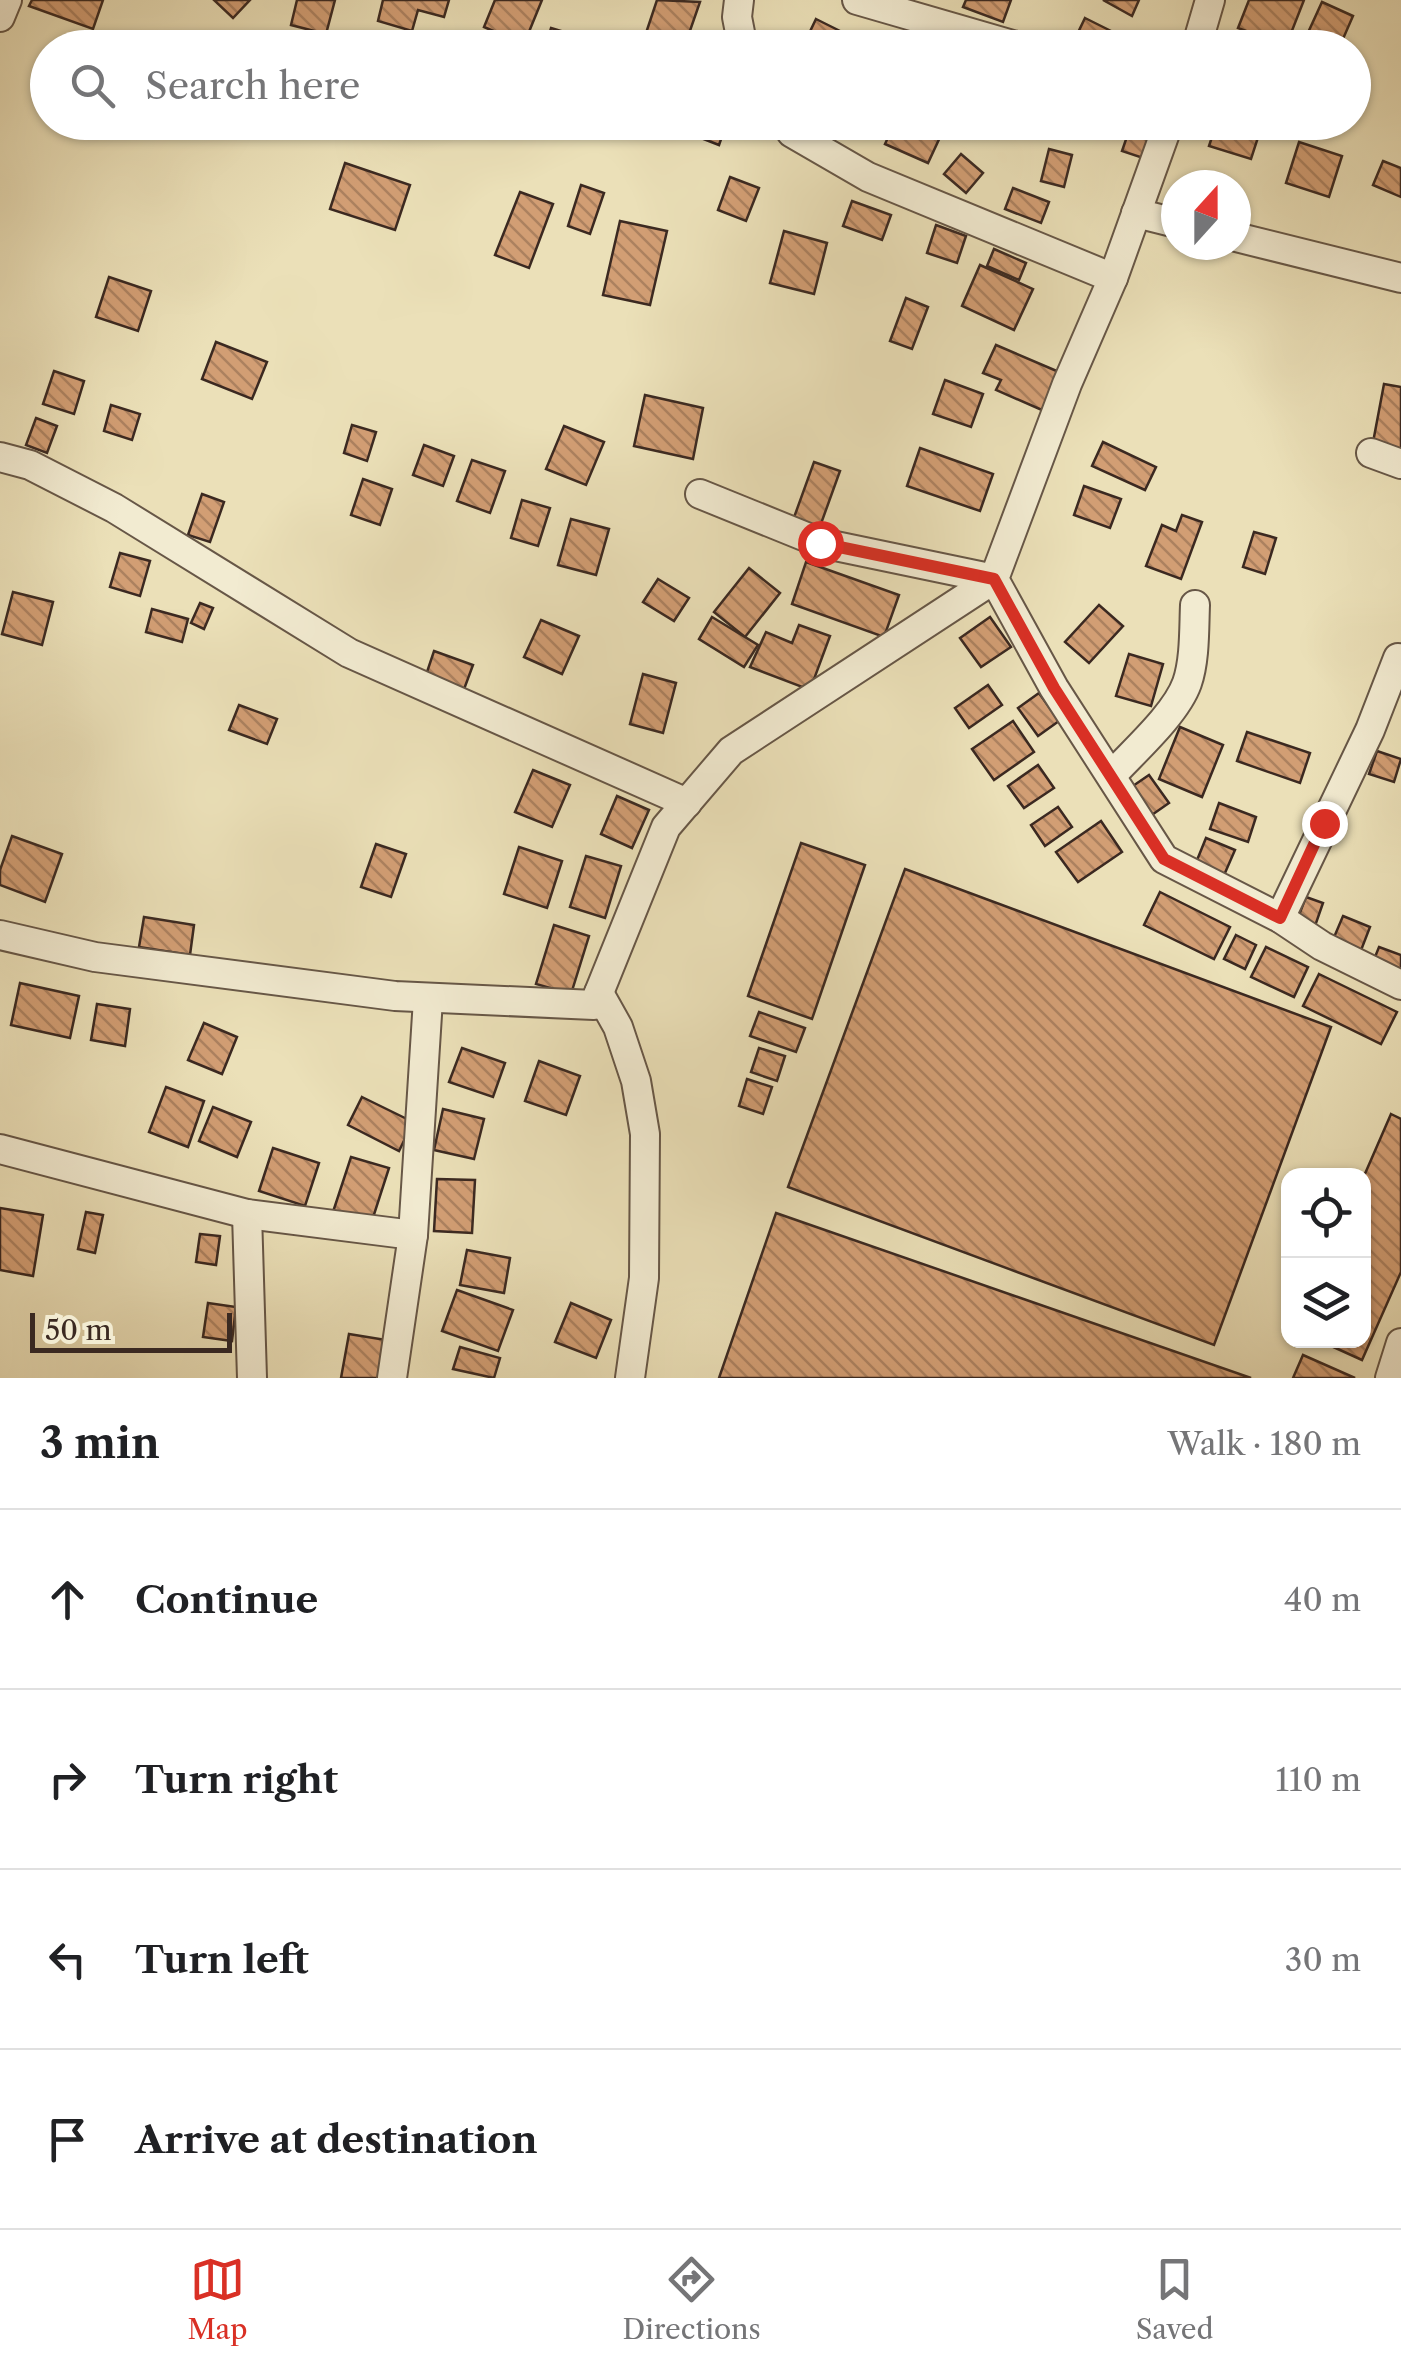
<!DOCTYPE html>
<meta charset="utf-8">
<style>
body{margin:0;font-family:"Libre Caslon Text",serif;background:#f2f2f2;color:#202124}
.controls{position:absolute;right:30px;bottom:30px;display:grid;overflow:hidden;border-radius:20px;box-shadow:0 2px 8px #0004}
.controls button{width:90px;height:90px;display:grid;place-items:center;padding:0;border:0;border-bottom:2px solid #e0e0e0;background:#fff;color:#202124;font:50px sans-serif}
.compass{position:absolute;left:1161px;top:170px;width:90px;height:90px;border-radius:50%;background:#fff;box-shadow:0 2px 8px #0004;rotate:21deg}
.scale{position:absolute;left:30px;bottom:25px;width:202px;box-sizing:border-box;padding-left:10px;border:5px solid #3b2921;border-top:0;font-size:28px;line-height:35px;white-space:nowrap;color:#3b2921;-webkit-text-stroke:8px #f2ebd1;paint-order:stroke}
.stop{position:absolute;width:30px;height:30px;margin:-22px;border:8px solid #d93025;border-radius:50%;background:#fff}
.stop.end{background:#d93025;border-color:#fff;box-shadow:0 2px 10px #0008}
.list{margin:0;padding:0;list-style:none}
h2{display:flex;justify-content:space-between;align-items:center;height:130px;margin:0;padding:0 40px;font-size:42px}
h2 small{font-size:32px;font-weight:400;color:#757577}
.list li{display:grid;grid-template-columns:65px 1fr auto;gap:30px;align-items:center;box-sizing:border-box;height:180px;padding:0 40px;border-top:2px solid #e0e0e0}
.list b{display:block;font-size:38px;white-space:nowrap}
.list em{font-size:32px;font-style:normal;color:#757577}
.icon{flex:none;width:55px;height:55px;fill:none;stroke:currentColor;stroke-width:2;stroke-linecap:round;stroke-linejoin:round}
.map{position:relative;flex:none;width:1401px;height:1378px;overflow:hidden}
.search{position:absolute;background:#fff;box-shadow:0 2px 8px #0004;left:30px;right:30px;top:30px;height:110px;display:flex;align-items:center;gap:25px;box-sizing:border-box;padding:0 35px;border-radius:55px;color:#757577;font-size:38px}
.sheet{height:850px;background:#fff}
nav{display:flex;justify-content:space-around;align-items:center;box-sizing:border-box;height:140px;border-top:2px solid #e0e0e0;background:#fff;font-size:28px;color:#757577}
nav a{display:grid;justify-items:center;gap:5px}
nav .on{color:#d93025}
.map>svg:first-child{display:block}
.building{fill:url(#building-back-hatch);stroke:#3b2921;stroke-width:2.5}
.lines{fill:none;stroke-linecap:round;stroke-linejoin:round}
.minor-casing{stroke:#675747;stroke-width:32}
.minor{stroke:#f2ebd1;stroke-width:28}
.route{stroke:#d93025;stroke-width:12}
</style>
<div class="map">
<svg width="1401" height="1378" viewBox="0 0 1401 1378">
<defs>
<pattern id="building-back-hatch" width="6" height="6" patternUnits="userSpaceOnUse" patternTransform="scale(2.5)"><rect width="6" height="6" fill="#d29e74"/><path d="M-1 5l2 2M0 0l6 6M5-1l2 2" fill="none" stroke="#ac815f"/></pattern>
</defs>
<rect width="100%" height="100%" fill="#ebe0b8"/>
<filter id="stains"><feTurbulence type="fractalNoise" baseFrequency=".002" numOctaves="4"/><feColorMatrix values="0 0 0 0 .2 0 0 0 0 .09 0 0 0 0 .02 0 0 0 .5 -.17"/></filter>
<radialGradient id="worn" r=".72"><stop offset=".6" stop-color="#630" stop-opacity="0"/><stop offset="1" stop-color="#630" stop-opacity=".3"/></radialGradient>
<!-- building -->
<g class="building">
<path d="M32,0H103L93,29L29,6Z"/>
<path d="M214,0H250L233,18Z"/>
<path d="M297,0H335L326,34L291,25Z"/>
<path d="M383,0H449L444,17L418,10L412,31L378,21Z"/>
<path d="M495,0H542L524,44L484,27Z"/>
<path d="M657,0L700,2L684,48H641Z"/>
<path d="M966,0H1011L1003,22L963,7Z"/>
<path d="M1103,0H1139L1132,16Z"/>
<path d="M1249,0H1304L1286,46L1238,28Z"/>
<path d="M1322,2L1353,16L1339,48H1301Z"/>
<path d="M1085,18L1133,42L1130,48H1083L1073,43Z"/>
<path d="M816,19L866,44L864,48H811L804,44Z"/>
<path d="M551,28L610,46V48H545Z"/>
<path d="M239,122H279L275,135Z"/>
<path d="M687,122H727L719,145L683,131Z"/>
<path d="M830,122H875L869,137Z"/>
<path d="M895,122H913L941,135L928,163L885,144Z"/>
<path d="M1132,122H1156L1143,158L1122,151Z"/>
<path d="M1217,122H1263L1251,159L1209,146Z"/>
<path d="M1299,142L1342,156L1329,197L1286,183Z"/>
<path d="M1049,149L1072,155L1064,187L1041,181Z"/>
<path d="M961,154L983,173L966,193L944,174Z"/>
<path d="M1383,161L1401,168V197L1373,185Z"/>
<path d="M345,163L410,185L395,230L330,209Z"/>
<path d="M730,177L759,188L746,221L718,210Z"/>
<path d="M581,185L604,193L590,234L568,226Z"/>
<path d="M1013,188L1049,202L1041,223L1005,209Z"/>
<path d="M520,192L553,204L529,268L495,255Z"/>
<path d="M852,201L891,215L882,240L843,226Z"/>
<path d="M620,221L667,231L650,305L603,295Z"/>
<path d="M936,225L966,236L957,263L927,253Z"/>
<path d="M784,231L827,243L814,294L770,283Z"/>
<path d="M994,249L1026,263L1019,280L987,266Z"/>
<path d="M980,265L1033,289L1014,330L962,306Z"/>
<path d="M109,277L151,291L138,331L96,317Z"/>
<path d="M906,298L928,307L912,349L890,341Z"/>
<path d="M216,342L267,362L252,399L202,379Z"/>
<path d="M996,345L1059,372L1042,410L996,390L1001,380L983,373Z"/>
<path d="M54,371L84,381L74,414L43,404Z"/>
<path d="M945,380L983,394L971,427L933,414Z"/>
<path d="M1384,384L1401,387V458L1371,453Z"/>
<path d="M645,395L703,408L693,459L634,446Z"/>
<path d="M111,405L140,414L132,440L104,431Z"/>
<path d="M36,418L57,426L47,453L26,445Z"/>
<path d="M352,425L376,432L367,461L344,453Z"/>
<path d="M564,426L604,442L586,485L546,469Z"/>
<path d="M1103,442L1156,467L1145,490L1092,466Z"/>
<path d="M424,445L454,456L443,486L413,475Z"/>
<path d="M920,448L993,474L980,511L907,486Z"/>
<path d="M472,460L505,471L490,513L457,501Z"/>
<path d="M814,462L840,471L818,532L792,523Z"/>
<path d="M363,479L392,489L380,525L351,515Z"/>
<path d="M1084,486L1121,499L1110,528L1074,515Z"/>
<path d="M202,494L224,502L210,542L188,535Z"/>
<path d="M522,500L550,508L538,546L511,538Z"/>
<path d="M1182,515L1202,522L1181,579L1146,566L1162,525L1176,531Z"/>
<path d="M571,519L609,529L596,575L558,565Z"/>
<path d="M1254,532L1276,538L1265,574L1243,567Z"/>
<path d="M120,553L150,561L140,596L110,587Z"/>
<path d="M806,562L899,595L884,637L792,604Z"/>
<path d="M749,568L780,593L745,637L714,612Z"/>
<path d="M658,579L689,598L674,621L643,602Z"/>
<path d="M13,592L53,602L42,645L2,634Z"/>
<path d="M200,603L213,608L204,629L191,623Z"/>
<path d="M1099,605L1123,626L1089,663L1065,642Z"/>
<path d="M152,609L188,619L182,642L146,632Z"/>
<path d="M712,617L758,645L744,667L699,639Z"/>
<path d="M990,617L1011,647L981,667L960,638Z"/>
<path d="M541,620L579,636L562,674L524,657Z"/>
<path d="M799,625L830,636L810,690L750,667L766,632L792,643Z"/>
<path d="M434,651L473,665L463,692L425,678Z"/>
<path d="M1129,654L1163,664L1151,706L1116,696Z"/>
<path d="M643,674L676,683L663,733L630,724Z"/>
<path d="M988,685L1002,705L969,728L955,708Z"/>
<path d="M1039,693L1059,721L1038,736L1018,708Z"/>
<path d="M239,705L277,719L267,744L229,730Z"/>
<path d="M1013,721L1034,752L994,780L972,749Z"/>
<path d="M1180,727L1223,745L1202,797L1159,779Z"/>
<path d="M1247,732L1310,753L1300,783L1237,761Z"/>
<path d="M1377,751L1401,759L1394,782L1369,774Z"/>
<path d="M1038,765L1054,788L1024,808L1008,786Z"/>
<path d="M533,770L570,785L552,827L515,812Z"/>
<path d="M1149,775L1169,803L1146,819L1127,790Z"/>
<path d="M617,796L649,810L632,848L601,834Z"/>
<path d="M1219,803L1256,817L1248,842L1210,829Z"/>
<path d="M1058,807L1072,827L1045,846L1031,825Z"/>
<path d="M1101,821L1122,852L1078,882L1056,852Z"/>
<path d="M12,836L62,854L45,902L0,885V870Z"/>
<path d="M1206,838L1235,850L1221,882L1193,870Z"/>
<path d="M801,843L865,865L812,1019L748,996Z"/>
<path d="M376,844L406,854L391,897L361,887Z"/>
<path d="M519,847L562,861L547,908L504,894Z"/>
<path d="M586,856L621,866L605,918L570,907Z"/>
<path d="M905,869L1331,1027L1214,1345L788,1187Z"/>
<path d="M1160,892L1230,927L1214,959L1144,925Z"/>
<path d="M1306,897L1323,903L1315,926L1297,920Z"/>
<path d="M1343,916L1370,927L1360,953L1332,942Z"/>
<path d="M144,917L194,925L190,955L139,947Z"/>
<path d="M554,925L589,936L571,994L536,984Z"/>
<path d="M1236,935L1256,945L1245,969L1224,959Z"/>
<path d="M1266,947L1308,967L1294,997L1251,977Z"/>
<path d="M1379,947L1401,955V978L1371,967Z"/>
<path d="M1319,974L1397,1012L1381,1044L1303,1006Z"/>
<path d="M20,983L79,996L70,1038L11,1025Z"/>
<path d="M97,1004L130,1009L125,1046L91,1040Z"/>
<path d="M759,1012L805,1028L796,1052L750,1036Z"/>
<path d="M204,1023L237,1037L222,1074L188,1060Z"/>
<path d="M462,1048L505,1063L493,1097L449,1082Z"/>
<path d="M759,1048L785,1056L777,1081L751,1072Z"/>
<path d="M539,1061L580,1076L566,1115L525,1101Z"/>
<path d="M747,1079L772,1087L763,1114L739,1106Z"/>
<path d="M166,1087L204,1101L188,1147L149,1132Z"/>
<path d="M362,1097L413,1122L399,1151L348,1125Z"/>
<path d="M213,1107L251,1122L237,1157L199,1141Z"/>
<path d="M443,1109L484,1119L474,1159L434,1150Z"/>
<path d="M1391,1114L1401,1119V1272L1362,1360L1318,1340H1364V1176Z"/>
<path d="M273,1148L319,1163L305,1206L259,1191Z"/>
<path d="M351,1157L389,1168L370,1227L332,1215Z"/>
<path d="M437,1179L475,1180L472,1233L434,1231Z"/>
<path d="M0,1208L43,1215L33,1276L0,1270Z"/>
<path d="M86,1212L103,1215L95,1253L78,1249Z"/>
<path d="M776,1213L1251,1378H719Z"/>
<path d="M200,1234L220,1236L216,1265L196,1262Z"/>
<path d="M467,1250L510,1258L504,1293L460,1285Z"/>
<path d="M457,1290L513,1310L498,1351L442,1331Z"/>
<path d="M208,1303L236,1307L232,1341L203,1337Z"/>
<path d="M571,1303L611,1320L596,1358L555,1342Z"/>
<path d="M349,1334L386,1340L380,1378H341Z"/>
<path d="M460,1347L500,1358L494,1378L453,1369Z"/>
<path d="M1303,1355L1355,1378H1293Z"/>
</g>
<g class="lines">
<!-- minor casing -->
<g class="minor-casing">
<g id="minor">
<path d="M739,0L737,17L743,48"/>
<path d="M857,0L1023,48"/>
<path d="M0,17L7,0"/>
<path d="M1196,48L1210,0"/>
<path d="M784,122L792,133L868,177L1113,278L1067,384L994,579L1054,688L1164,859L1280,918L1322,946L1401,985"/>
<path d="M1136,213L1176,223"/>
<path d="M1236,237L1401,278"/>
<path d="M1113,278L1169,122"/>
<path d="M1371,453L1401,464"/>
<path d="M0,457L30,465L114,508L349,653L687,803"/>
<path d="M700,494L821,543L994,579"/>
<path d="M1112,775C1134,751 1176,714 1187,683C1195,660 1194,629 1195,605"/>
<path d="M1280,918L1370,730L1398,658"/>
<path d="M0,935L95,957L395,996L594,1005L666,827L731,751L994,579"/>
<path d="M599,993L618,1027L636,1081L645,1134L644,1278L630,1378"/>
<path d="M0,1149L247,1214L413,1235"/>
<path d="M247,1214L252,1378"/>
<path d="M392,1378L413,1235L428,999"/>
<path d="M1390,1378L1401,1343"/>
</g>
</g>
<!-- minor -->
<use href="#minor" class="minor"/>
</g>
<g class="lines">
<!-- route -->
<path class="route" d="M820,543L994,579L1054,688L1164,859L1280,918L1324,823"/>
</g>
<rect width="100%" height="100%" filter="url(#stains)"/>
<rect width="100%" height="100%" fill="url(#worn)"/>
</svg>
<div class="controls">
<button><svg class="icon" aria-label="locate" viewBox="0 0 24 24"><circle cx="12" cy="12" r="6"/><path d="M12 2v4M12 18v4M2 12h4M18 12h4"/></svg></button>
<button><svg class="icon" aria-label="layers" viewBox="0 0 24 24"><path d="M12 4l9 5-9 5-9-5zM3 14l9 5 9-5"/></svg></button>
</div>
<svg class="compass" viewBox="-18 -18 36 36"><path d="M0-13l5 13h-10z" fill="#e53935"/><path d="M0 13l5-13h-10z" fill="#757577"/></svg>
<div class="scale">50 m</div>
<div class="stop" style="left:820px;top:543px"></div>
<div class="stop end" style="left:1324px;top:823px"></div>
<div class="search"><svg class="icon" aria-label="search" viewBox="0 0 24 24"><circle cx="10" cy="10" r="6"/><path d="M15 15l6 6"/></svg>Search here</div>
</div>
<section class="sheet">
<h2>3 min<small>Walk · 180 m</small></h2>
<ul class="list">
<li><svg class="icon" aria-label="ahead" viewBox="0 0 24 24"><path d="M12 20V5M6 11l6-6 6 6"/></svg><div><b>Continue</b></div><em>40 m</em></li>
<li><svg class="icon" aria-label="right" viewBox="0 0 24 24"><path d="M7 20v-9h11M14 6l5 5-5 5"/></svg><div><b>Turn right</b></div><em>110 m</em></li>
<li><svg class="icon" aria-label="left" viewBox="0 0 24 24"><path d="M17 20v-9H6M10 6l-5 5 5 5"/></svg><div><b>Turn left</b></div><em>30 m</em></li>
<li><svg class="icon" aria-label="arrive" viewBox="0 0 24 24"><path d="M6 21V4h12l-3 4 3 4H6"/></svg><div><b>Arrive at destination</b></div></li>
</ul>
</section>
<nav>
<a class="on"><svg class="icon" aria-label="map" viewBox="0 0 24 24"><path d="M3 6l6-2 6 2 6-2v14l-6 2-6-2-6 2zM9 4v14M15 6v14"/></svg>Map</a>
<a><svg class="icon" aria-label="directions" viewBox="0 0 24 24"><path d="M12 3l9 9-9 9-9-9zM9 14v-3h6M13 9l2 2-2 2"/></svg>Directions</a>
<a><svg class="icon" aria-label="saved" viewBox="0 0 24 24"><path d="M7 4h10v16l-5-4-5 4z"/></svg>Saved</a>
</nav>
